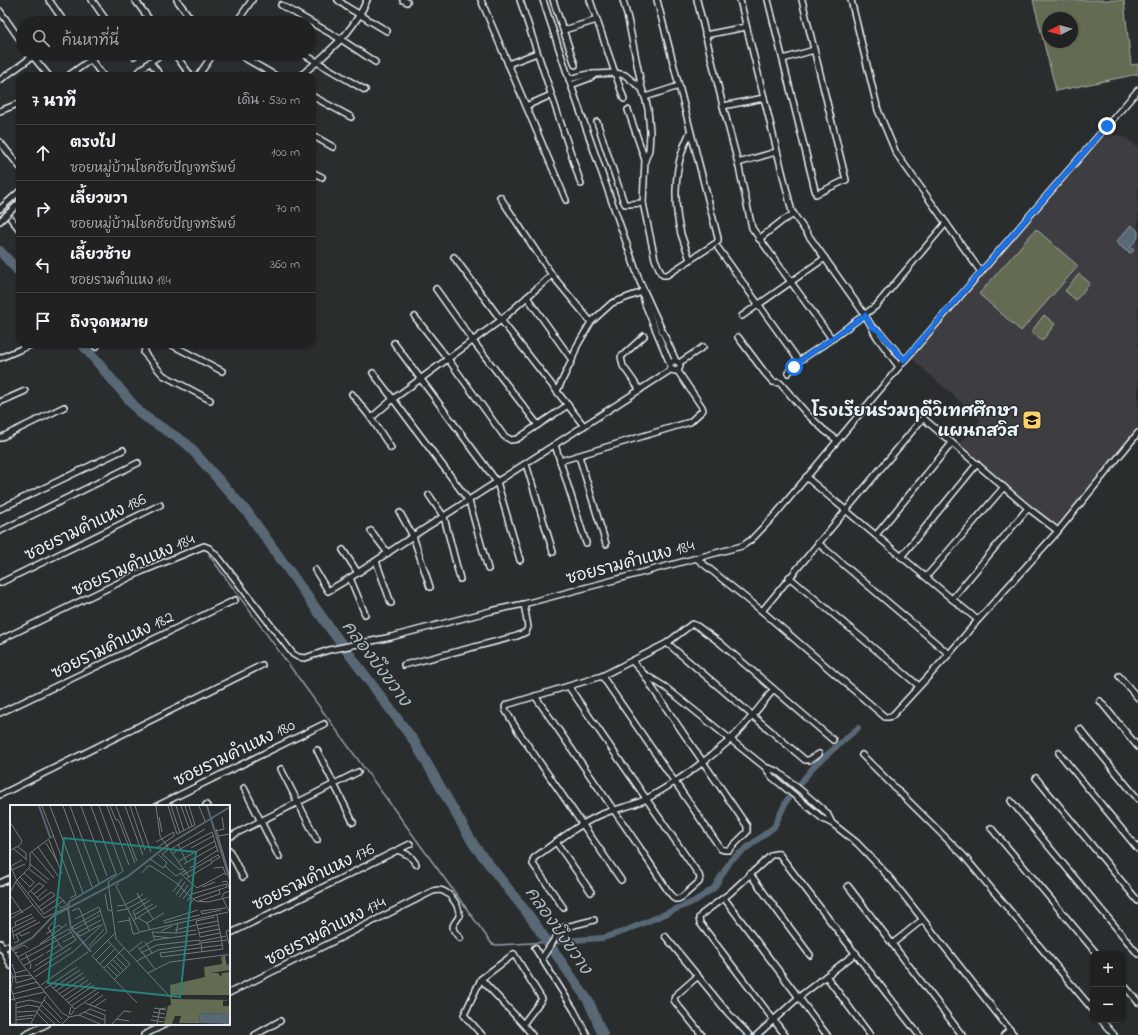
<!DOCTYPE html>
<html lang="th">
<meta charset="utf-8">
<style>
body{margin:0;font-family:"Indie Flower","Playpen Sans Thai",sans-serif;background:#282a2a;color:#f1f3f6}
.controls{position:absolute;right:12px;bottom:12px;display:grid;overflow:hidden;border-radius:8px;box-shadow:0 1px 3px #0004}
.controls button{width:36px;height:36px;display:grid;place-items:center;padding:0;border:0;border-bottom:1px solid #3d3f40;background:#202222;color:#f1f3f6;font:20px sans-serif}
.compass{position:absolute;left:1042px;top:12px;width:36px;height:36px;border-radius:50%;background:#202222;box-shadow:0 1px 3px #0004;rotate:264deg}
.stop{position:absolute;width:12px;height:12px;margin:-9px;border:3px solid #1a73e8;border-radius:50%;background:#fff}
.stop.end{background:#1a73e8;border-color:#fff;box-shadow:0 1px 4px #0008}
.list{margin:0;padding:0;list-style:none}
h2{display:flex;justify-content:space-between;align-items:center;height:52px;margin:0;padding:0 16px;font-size:17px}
h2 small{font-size:13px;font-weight:400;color:#a2a4a5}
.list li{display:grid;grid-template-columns:26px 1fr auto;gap:12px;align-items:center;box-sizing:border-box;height:56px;padding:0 16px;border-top:1px solid #3d3f40}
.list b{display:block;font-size:15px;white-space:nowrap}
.list p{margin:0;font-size:13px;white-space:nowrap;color:#a2a4a5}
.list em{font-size:13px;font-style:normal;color:#a2a4a5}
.icon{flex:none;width:22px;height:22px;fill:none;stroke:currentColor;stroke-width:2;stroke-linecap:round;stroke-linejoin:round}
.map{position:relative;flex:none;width:1138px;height:1035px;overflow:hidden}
.search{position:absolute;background:#202222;box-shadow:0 1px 3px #0004;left:16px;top:16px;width:300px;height:44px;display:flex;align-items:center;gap:10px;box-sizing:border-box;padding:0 14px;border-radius:22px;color:#a2a4a5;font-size:15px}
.panel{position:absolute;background:#202222;box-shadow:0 1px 3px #0004;left:16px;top:72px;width:300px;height:276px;border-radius:12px}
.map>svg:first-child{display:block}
.built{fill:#3e3d42}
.green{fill:#636c52;stroke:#a6aea5;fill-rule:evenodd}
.water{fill:#586774;stroke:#929ea9}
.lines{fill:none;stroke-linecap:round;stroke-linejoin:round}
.stream{stroke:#929ea9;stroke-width:1.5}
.canal{stroke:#586774;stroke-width:6}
.river{stroke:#586774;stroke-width:10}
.street-casing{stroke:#e8f1f8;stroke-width:8}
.street{stroke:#2a2d2e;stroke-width:5}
.route{stroke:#1a73e8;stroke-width:5}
.labels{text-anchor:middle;stroke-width:3;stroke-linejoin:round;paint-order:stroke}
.poi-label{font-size:17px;font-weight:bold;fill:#e8f1f8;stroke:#2a2d2e;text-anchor:end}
.street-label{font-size:17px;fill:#e8f1f8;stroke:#2a2d2e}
.water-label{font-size:18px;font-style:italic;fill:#aebac3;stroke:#2a2d2e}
.inset-river{fill:none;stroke:#586774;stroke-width:2}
.inset-road{fill:none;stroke:#767b7f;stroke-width:1}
.view{fill:#25827c;fill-opacity:0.15;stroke:#25827c;stroke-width:2}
.inset-edge{fill:none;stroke:#e8f1f8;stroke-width:2}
</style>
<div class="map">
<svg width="1138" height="1035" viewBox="0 0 1138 1035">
<rect width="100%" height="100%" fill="#2a2d2e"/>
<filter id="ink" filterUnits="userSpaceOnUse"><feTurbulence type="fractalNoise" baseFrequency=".025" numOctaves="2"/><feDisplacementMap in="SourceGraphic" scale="8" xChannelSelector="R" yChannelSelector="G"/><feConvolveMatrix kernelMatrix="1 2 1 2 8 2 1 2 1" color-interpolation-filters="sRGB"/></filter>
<g filter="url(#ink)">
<!-- built -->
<path class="built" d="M1103,131L1126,138L1138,148V429L1058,528L958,445L981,420L909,356Z"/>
<!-- green -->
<g class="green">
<path d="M1033,0H1124L1131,65L1138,64V74L1056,91ZM1048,18H1072V42H1048Z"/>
<path d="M1036,229L1078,266L1021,331L979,294Z"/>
<path d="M1079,274L1090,283L1076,300L1065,291Z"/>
<path d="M1044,315L1055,324L1042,341L1031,332Z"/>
</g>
<!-- water -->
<path class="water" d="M1131,225L1138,231V238L1130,247L1132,248L1134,250L1131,253L1128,252V250L1126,251L1116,242Z"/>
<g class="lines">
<!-- stream -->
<path class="stream" d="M209,555L469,912L492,944L497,945L548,942"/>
<!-- canal -->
<path class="canal" d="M548,942L603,938L625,931L695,901L714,888L731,860L774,827L787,800L815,765L858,728"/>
<!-- river -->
<g class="river">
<path d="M0,251L20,273"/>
<path d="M82,344L141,414L187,444L248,513L329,627L414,741L474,845L531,918L589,1002L603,1035"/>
</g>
<!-- street casing -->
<g class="street-casing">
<g id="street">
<path d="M49,0L65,23"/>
<path d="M92,0L108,23"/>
<path d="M135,0L152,23"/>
<path d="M177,0L194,23"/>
<path d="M338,0L347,7L387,31"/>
<path d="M403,0L407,2"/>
<path d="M481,0L566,200"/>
<path d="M520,0L581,184"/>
<path d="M543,0L571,85L640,282L676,361"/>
<path d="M553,0L575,65"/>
<path d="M590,0L624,99"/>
<path d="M623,0L628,19L642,89"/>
<path d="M697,0L723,106L738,163L752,228L832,339"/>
<path d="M740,0L792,212L865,315L872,327L874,332L877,337L899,367"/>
<path d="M768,0L816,194L846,180L802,0"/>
<path d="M851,0L878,110L896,153L981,272"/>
<path d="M281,5L342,40L375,62"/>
<path d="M0,11L23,44"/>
<path d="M236,23L252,0"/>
<path d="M564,30L597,20"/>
<path d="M705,35L746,27"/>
<path d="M30,53L49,76"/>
<path d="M86,53L103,76"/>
<path d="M132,53L134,56"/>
<path d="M174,53L191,76"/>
<path d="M302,53L317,62C340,41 354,29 367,0"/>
<path d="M243,57L276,76"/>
<path d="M783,59L814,50"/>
<path d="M150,62L161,76"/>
<path d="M508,64L537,53"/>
<path d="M68,76L100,53"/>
<path d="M134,76L150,62L163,53"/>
<path d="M198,76L214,53"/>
<path d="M300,76L317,62L365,90"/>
<path d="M569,79L588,74H595L615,73L625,75L642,89L645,97L648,109L650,132L649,150L645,160L643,203L655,259L661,273L663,275H667L716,243L718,241V238L657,0"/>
<path d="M0,80L32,57"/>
<path d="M571,85L590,78L595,74"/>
<path d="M312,96L351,117"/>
<path d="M645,97L679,86"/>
<path d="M526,106L551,95"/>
<path d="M723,106L764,98"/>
<path d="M628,110L645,160"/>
<path d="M0,111L20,103"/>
<path d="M597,122L623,200L625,204H629L643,203"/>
<path d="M312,135L333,147"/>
<path d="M0,142L20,167"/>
<path d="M738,163L776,152"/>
<path d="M312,172L322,177"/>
<path d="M500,197L552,275L591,322"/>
<path d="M0,209L20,191"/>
<path d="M11,219L20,230"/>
<path d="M0,221L20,202"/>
<path d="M759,239L782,221L794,214"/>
<path d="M718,248L799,361"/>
<path d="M690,260C687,251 684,243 681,234C674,208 674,174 683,149C685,143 688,137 690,132"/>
<path d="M552,275L501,320L584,426"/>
<path d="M436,289L473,341L538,425"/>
<path d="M642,291L645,304L670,364"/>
<path d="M527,297L572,360"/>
<path d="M742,316L825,258"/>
<path d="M415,317L448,359L504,436L511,440L517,439L568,405"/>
<path d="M872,327L880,332L904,360"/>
<path d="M738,337L765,373L773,382L780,383L807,414L824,430L837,440"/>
<path d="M394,343L497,482L520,560"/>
<path d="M146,344L144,353L163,375L210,400"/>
<path d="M170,344L222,371"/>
<path d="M96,347L98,344"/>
<path d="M0,358L33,344"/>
<circle cx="675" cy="366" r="5"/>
<path d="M679,363L703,347"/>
<path d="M373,373L393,399L501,320L454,257"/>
<path d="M788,373L799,361L832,339L876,306L946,223"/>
<path d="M640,390L623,366L621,357L644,336"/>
<path d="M557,391L572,360L577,346L591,322L612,303L642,292"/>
<path d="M352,394L371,418L391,448"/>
<path d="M0,402L25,391"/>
<path d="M371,418L393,399L469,501L488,569"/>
<path d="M0,438L64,407"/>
<path d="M555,445L586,543"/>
<path d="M579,456L606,544"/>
<path d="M560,461L690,422L703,410L702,407L677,370"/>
<path d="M526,464L553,552"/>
<path d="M806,477L952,599L978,620"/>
<path d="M429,495L444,517L460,579"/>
<path d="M0,509L123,450"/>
<path d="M400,513L413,536L430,587"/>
<path d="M0,531L138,463"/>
<path d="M371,531L388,553"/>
<path d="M876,535L952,443"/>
<path d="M818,543L949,654"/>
<path d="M343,550L358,573"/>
<path d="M901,557L977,464"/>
<path d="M696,558L762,611L885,717H888L892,716L949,654L978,620L1058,531L1138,433"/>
<path d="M376,561L391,603"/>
<path d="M315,570L328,591L350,578L413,536L672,369"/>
<path d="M789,577L919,686"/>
<path d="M926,577L1004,487"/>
<path d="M350,578L365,614"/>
<path d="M0,583L160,505"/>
<path d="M952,599L1028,508"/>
<path d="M762,611L923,418L1028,508L1058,531"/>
<path d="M0,640L143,571L204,546L209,548L219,558L293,654L298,657L305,658L329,650L391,637L491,611L524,604L742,546L751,540L775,515L899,367L1138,90"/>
<path d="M667,643L805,760H809L819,754"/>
<path d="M404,665L517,636L526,632L528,627L524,604"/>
<path d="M644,674L665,687L765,767L772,777L823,819L833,824L857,843L880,867L894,883L1014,1035"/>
<path d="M602,676L721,849L724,850H729L747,832V826L653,689L644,674L632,661"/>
<path d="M1119,676L1138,698"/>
<path d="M535,696L640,848L668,891L675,899H678L682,897L699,882L700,878L699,875L569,687"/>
<path d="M1100,701L1138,747"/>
<path d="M0,713L235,600"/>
<path d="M1080,729L1138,799"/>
<path d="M317,750L353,822"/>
<path d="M1059,753L1138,849"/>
<path d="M862,755L963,855L1093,1010"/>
<path d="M765,767L777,771L804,793L827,813L832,823"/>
<path d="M281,769L317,840"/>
<path d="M1036,778L1138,901"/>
<path d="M244,788L279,857"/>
<path d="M0,795L262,665"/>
<path d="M1011,801L1138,954"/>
<path d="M206,805L207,806"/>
<path d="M157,806L324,724"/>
<path d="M991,828L1097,954"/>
<path d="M229,837L358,772"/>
<path d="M556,842L591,892"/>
<path d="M229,850L243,877"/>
<path d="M398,850L410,856L416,864"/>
<path d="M750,874L810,955"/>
<path d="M621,880L518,731L506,711L505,707L506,705L602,676L667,643L692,624L697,626L719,642L833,740"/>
<path d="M0,883L11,878"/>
<path d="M848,886L962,1035"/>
<path d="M724,898L827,1035"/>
<path d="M563,907L533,864V860L534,858C555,843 576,826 600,815C615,808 633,807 648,798C677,782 705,762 730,740C746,725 760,707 773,690"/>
<path d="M229,934L410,844"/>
<path d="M665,936L728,1013L749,1035"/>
<path d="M0,943L11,966"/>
<path d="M892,944L922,920"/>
<path d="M535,948L574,1010L587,1035"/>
<path d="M1,949L11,944"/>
<path d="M542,958L562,928L594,920"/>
<path d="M698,976L675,996L674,1000L676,1003L702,1035"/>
<path d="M826,976L870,1035"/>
<path d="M481,979L523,1024L532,1035"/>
<path d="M1123,984L1138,1002"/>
<path d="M229,993L338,939L433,891C437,890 441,889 445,892C452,896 460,907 459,916C458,920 453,923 453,927C453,931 457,935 460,938"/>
<path d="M1101,1020L1114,1035"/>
<path d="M25,1035L47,1024"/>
<path d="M144,1035L166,1024"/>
<path d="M255,1035L280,1021"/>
<path d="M482,1035L464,1015L481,979L514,954L542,999L523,1024"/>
<path d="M757,1035L799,997L856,953"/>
<path d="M785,1035L700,923L699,918L702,914L730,893L766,860C770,856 773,853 779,854C825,915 872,975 919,1035"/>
<path d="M1004,1035L1010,1030"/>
</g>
</g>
<!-- street -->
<use href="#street" class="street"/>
</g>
</g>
<g class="lines" filter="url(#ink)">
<!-- route -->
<path class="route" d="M794,367L800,361L865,315L872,327L880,332L904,360L1107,126"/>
</g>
<!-- icons -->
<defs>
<g id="school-square" transform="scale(1)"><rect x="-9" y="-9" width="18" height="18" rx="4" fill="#ffd166" stroke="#2a2d2e"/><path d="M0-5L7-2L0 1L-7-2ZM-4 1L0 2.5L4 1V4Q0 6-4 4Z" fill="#111"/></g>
</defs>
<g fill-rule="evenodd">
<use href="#school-square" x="1032" y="420"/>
</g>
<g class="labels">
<!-- poi labels -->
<g class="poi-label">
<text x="1018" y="416">โรงเรียนร่วมฤดีวิเทศศึกษา<tspan x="1018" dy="20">แผนกสวิส</tspan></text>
</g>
<!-- street labels -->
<g class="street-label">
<text transform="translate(85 526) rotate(-26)" y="6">ซอยรามคำแหง 186</text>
<text transform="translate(630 561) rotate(-15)" y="6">ซอยรามคำแหง 184</text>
<text transform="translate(133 564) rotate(-24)" y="6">ซอยรามคำแหง 184</text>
<text transform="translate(112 644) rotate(-26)" y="6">ซอยรามคำแหง 182</text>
<text transform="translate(234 752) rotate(-26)" y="6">ซอยรามคำแหง 180</text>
<text transform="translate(313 876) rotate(-26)" y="6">ซอยรามคำแหง 176</text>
<text transform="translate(325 930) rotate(-27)" y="6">ซอยรามคำแหง 174</text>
</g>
<!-- water labels -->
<g class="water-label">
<text transform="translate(377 663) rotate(53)" y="6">คลองบึงขวาง</text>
<text transform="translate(559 930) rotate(55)" y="6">คลองบึงขวาง</text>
</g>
</g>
<!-- overview -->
<g transform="translate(10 805)">
<rect width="220" height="220" fill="#2a2d2e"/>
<path d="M214,151L216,161H220V165L200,168H208L211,172L212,168L220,167V190H162V194L220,195L213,196V201H220V209L189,208L190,218H169L171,211H165L162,219H154L158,201L161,200L160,180L195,172L194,162L212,159L211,152Z" fill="#636c52"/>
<path d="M189,208L220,209V219L190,218Z" fill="#586774"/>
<path class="inset-river" d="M29,1L40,32M197,1L220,75M58,104L59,97L106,69M58,104L61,123L81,147M0,145L22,133L43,111L117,72L159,39L220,2"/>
<path class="inset-road" d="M32,1L66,90L60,93M40,1L73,88M53,1L82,82M60,1L89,78M71,1L97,71M81,1L106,69M89,1L113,66L98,77L106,134L160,192M97,1L119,60M100,1L106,15H109M106,1L127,56M115,1L133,50M120,1L135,45M125,1L141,47M146,1L150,31L179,72M158,1L167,29L185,20L179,1M161,1L170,28M166,1L174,26M171,1L179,23M175,1L182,21M189,1L195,16M149,12L152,27M109,16L125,58M0,17L12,36L10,40L1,45M206,24L220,72M206,26L214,24L212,12M208,31L220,29M39,35L52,69M146,37L164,27V31L148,42M36,38L48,58M168,39L177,58M8,42L16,48V54M28,42L48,71M181,43L203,31M4,44L17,55M161,44L195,24M158,45L152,49L170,65L173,64M22,47L44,73M163,48L202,27L208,47M140,54L153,63L157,58L149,50M169,56L205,36M202,57L210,52L208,50M20,59L39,75M174,59L206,41M0,60L7,76M1,61L12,55M155,61L166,71L176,65M180,63L208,45M204,63L213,62L216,70L219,68M19,64L37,78M2,65L15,59M132,68L138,61H141L168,79L174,86L169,92M170,68L187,83L215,68M173,70L208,50M10,72L20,82L24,77L14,68M177,73L202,58L200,54M7,75L34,109L54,95M6,77L23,100M212,77L217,76L220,86L214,88L212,92L220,108M109,79L106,81L130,128M178,80L174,86L186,96L198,97L219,92M192,82L205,77M21,86L29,95M163,87L172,74M0,88L6,76L20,62V48L44,30M18,88L29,78L34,81L24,89M95,89L98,105L102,106M133,89L129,92L138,106L147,101M0,90L13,108M166,90L175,77M27,93L37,84M173,94L181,83M29,96L41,87L45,90L29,102M177,96L182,89L216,79L217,82L185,93L180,99M189,96L210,89L209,85M107,101L115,100L129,92L127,88M31,105L50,92L57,100L51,103L48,100M211,105L192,109L191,106L216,103M62,106L69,103L79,126M90,106L62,122L65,124L90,110M107,106L117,104L137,93M0,110L11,105M124,110L143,99M119,112L123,129L129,128M205,112L186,116L190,132L210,128L207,110M128,113L137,118L140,125M0,114L23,100L34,113L58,102M65,114L89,102L97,127L80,143M126,114L123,106L140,95M123,116L138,106L143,114M153,116L188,105M43,117L38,123L52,143M108,117L120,115M137,118L154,108M154,118L190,110M168,118L166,128L142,127L145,135L187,129M90,120L70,131L67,128L91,115M187,120L208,116M6,121L5,117L22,109M188,124L208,120M165,125L186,120M151,126L162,121M2,127L26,115M130,127L218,107M9,128L11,131L20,127M105,128L82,151L127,198M166,128L186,125M189,128L209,124M36,129L49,120L52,123M3,131L30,117M143,131L159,133M4,134L2,123L24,112M98,136L120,159L104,175M191,136L211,132L210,128M53,137L64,131M135,137L142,148M4,138L9,136L6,129M30,139L57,119M219,139L216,126L220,125M0,140L12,159L52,208L59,212L52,219M212,140L150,148L151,152L213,144L211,132L216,131M79,141L94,124M128,142L145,164M32,144L61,127M129,144L144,135M2,146L14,140L18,143M8,147L5,148L8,152L59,124L66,135L25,161M192,147L191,138L217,135M36,148L50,139M118,148L133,136M16,149L21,160L20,164M220,150H214L216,160H220M106,152L116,162M11,155L32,144M86,155L101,140M103,155L113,165M127,156L148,145L190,139V135L147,140L131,148M100,158L110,168M2,159L5,168L16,165M90,159L105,144M13,161L34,149M97,161L107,171M94,163L114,143M0,165L3,172L21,170L37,190M23,167L61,143M5,168L6,178L23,173M138,168L160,157L214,150M25,172L63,147L93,119M0,173L3,172L1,183L5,196M31,180L78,147M40,180L65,204L89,187M5,183L27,177M43,183L70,165M34,184L67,162M46,186L73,168M3,189L30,182M49,189L75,172M52,192L78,175M0,195L34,187M34,195L52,214M56,195L81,178M58,198L84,180M75,198L96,206M32,200L50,218M79,200L93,190M61,201L87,184M61,202L59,209H62L64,205M84,202L96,194M6,203L18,200L29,202M144,203L156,205M29,204L45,219M7,207L27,206M74,207L95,215M143,207L155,209M27,208L38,219M69,210L80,204L95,210V219M142,211L155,213M7,212L24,210M59,212L69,210L90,219M106,214L119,216M6,215L22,213M141,215L154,217M21,218L36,191M0,219H23M6,219V198L20,195L32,198M102,219L114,206L121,207M147,219L150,204L156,203"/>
<path class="view" d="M54,33L186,47L170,192L38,178Z"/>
<rect width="220" height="220" class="inset-edge"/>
</g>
</svg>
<div class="controls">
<button>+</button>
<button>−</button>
</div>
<svg class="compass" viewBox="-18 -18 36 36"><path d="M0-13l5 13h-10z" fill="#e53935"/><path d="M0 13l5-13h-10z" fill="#a2a4a5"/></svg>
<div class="stop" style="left:794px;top:367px"></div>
<div class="stop end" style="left:1107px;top:126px"></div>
<div class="search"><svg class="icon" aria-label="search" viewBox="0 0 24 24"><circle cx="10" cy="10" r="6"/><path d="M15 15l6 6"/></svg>ค้นหาที่นี่</div>
<section class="panel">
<h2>7 นาที<small>เดิน · 530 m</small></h2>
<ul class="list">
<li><svg class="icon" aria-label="ahead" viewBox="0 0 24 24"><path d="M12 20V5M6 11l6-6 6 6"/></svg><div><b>ตรงไป</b><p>ซอยหมู่บ้านโชคชัยปัญจทรัพย์</p></div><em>100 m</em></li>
<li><svg class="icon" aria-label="right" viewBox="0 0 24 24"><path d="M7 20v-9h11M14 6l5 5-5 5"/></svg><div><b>เลี้ยวขวา</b><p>ซอยหมู่บ้านโชคชัยปัญจทรัพย์</p></div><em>70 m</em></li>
<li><svg class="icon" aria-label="left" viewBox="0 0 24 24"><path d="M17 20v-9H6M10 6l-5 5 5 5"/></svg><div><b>เลี้ยวซ้าย</b><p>ซอยรามคำแหง 184</p></div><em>360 m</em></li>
<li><svg class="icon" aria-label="arrive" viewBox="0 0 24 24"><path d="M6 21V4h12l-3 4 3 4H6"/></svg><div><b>ถึงจุดหมาย</b></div></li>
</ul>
</section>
</div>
